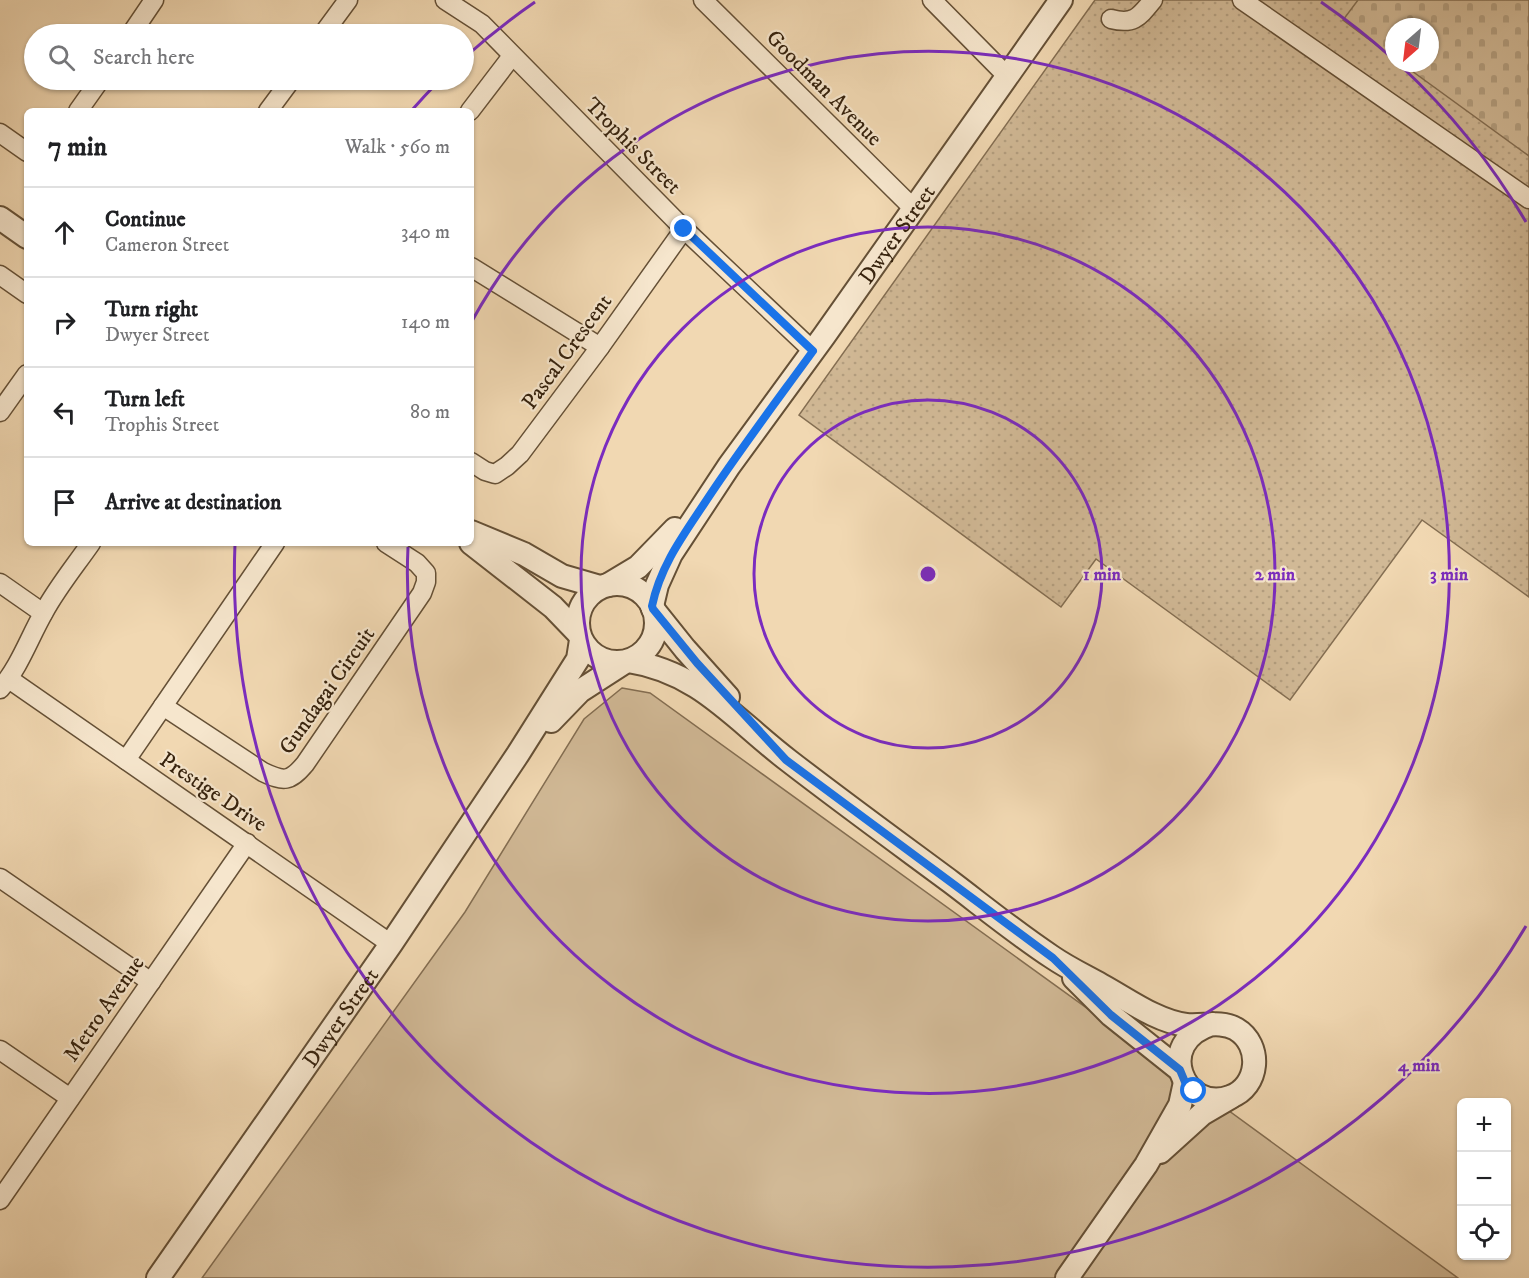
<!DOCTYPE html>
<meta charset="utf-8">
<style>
body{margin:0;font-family:"IM FELL DW Pica",serif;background:#f6f6f6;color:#202124}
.controls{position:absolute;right:18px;bottom:18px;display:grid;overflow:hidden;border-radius:9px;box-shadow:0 2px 4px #0004}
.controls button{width:54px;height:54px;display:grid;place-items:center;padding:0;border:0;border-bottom:2px solid #e0e0e0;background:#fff;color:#202124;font:30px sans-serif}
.compass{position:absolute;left:1385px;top:18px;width:54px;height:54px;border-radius:50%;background:#fff;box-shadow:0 2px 4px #0004;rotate:208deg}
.stop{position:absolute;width:18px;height:18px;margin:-14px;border:4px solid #1a73e8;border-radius:50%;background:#fff}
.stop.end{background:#1a73e8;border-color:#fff;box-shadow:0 2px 6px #0008}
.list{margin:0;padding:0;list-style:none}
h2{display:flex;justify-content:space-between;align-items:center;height:78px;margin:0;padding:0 24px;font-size:26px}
h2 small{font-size:20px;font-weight:400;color:#757577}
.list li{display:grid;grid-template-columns:39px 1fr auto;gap:18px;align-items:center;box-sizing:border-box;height:90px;padding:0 24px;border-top:2px solid #e0e0e0}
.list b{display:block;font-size:22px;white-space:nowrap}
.list p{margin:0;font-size:20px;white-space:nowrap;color:#757577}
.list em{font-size:20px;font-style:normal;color:#757577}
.icon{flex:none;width:33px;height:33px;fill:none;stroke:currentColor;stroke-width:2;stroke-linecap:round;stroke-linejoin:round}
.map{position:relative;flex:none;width:1529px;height:1278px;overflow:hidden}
.search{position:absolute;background:#fff;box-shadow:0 2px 4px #0004;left:24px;top:24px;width:450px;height:66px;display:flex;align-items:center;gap:15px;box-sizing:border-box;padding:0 21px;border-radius:33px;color:#757577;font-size:22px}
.panel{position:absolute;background:#fff;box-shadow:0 2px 4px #0004;left:24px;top:108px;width:450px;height:438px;border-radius:9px}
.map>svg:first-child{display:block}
.grass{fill:url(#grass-dots);stroke:#846e52;stroke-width:1.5;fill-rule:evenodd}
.cemetery{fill:url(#cemetery-stones);stroke:#846e52;stroke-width:1.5}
.park{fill:#d1b996;stroke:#846e52;stroke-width:1.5}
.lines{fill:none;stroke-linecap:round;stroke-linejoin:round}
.minor-casing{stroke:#655036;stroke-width:21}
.tertiary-casing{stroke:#655036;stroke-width:26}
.minor{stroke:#f6e6cd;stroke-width:18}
.tertiary{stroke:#f6e6cd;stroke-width:22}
.route{stroke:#1a73e8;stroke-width:8}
.ring{fill:none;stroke:#7b2cbf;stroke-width:3}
.labels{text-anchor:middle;stroke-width:4.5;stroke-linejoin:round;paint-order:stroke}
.street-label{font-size:22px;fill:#36220d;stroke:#f6e6cd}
.centre{fill:#7b2cbf;stroke:#f6e6cd;stroke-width:3}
.ring-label{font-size:18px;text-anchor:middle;font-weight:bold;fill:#7b2cbf;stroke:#f6e6cd;stroke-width:4.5;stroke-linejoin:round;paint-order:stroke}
</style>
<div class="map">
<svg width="1529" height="1278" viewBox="0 0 1529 1278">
<defs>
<pattern id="grass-dots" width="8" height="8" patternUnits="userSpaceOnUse" patternTransform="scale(1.5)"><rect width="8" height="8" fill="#d1b996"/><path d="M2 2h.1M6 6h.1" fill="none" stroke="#b49f80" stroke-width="1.8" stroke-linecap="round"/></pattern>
<pattern id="cemetery-stones" width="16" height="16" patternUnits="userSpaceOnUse" patternTransform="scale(1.5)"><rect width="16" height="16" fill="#d1b996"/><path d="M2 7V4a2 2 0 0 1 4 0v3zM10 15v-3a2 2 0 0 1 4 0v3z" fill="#b49f80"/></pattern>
</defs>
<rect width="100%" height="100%" fill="#f1d8b2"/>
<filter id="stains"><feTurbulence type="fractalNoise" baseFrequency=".00333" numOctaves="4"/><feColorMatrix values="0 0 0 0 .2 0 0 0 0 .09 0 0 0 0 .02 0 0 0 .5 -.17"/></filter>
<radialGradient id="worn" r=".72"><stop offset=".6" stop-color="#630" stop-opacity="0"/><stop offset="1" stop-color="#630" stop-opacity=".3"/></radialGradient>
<!-- grass -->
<path class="grass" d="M1095,0H1529V597L1422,520L1290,700L1096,559L1061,607L799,415ZM1394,27H1430V63H1394Z"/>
<!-- cemetery -->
<path class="cemetery" d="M1358,0H1529V156L1401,63H1430V27H1394V58L1343,20Z"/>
<!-- park -->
<path class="park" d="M622,688L650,693L1199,1089L1458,1278H202L465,912L584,719Z"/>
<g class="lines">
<!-- minor casing -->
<g class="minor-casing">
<g id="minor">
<path d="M445,0L482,24L684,229L813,351"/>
<path d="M703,0L914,209"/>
<path d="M932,0L1007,76"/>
<path d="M1242,0L1529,199"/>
<path d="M1111,19C1134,25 1139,17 1153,0"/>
<path d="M131,34L154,0"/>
<path d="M323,34L348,0"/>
<path d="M78,111L100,80"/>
<path d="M268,111L291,80"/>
<path d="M470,111L512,56"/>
<path d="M0,133L27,152"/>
<path d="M471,267L600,347"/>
<path d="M0,275L27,294"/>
<path d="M0,412L27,374"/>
<path d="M471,462L485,471L495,474L507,466L520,454L600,347L684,229"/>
<path d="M0,583L43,613"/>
<path d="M9,679L391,944"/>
<path d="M0,689C20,666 29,638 44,612C57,588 75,566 91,543"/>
<path d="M163,706L263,772C284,782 290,782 305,764L422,593L426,582V573L417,563L386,543"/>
<path d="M126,760L275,543"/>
<path d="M0,878L151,982"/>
<path d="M0,1050L70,1098"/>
<path d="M0,1200L247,843"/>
</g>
</g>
<!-- tertiary casing -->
<g class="tertiary-casing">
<g id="tertiary">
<path d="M0,218L27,237"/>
<path d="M471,532L524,554L562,576L600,587"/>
<path d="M471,543L553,607L578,633"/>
<circle cx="617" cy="623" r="39"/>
<path d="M608,585L638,567L675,529"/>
<path id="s1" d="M652,606L657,585L671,554L729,466L824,336L1061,0"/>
<path d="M653,609L685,649L728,697"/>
<path d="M628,661C700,672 735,720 789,761C842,802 897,842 951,882C984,907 1017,934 1052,957C1068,968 1085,976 1101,985C1127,999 1156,1021 1186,1025C1203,1027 1220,1020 1236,1029C1263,1045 1259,1087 1230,1097C1184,1114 1153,1042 1212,1024"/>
<path d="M551,721L580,691L625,662"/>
<path d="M1074,978L1111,1015L1180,1070"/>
<path d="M1160,1152L1202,1114L1231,1097"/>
<path id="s2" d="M158,1278L391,944L518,754L578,659L581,640"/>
<path d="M1067,1278L1146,1165L1180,1105L1185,1082"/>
</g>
</g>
<!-- minor -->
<use href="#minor" class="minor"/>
<!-- tertiary -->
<use href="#tertiary" class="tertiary"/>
</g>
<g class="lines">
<!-- route -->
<path class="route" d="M684,229L813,351C776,402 738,452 704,504C682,537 660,567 652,606L653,609L697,663L786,760L1053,958L1111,1015L1180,1070L1185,1082L1194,1091"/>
</g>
<!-- distance rings -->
<g class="ring">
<circle cx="928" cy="574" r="174"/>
<circle cx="928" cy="574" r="347"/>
<path d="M472 321A521 521 0 1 1 408 547"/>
<path d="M1526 926A694 694 0 0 1 235 544M412 110A694 694 0 0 1 437 83M464 58A694 694 0 0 1 535 2M1321 2A694 694 0 0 1 1392 58M1401 66A694 694 0 0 1 1526 222"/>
</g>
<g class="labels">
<!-- street labels -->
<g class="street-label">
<text transform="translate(825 87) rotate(45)" y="8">Goodman Avenue</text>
<text transform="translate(634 145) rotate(45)" y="8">Trophis Street</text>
<text dy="8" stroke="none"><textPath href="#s1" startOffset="447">Dwyer Street</textPath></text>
<text transform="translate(566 351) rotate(-54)" y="8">Pascal Crescent</text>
<text transform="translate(326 690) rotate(-55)" y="8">Gundagai Circuit</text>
<text transform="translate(214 791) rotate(34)" y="8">Prestige Drive</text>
<text transform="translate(103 1008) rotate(-55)" y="8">Metro Avenue</text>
<text dy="8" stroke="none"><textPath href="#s2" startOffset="318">Dwyer Street</textPath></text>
</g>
</g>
<circle cx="928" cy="574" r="9" class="centre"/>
<g class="ring-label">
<text x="1102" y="580">1 min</text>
<text x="1275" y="580">2 min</text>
<text x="1449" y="580">3 min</text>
<text x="1419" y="1071">4 min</text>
</g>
<rect width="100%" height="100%" filter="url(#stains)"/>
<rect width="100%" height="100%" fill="url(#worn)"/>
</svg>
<div class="controls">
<button>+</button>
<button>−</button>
<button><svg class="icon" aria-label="locate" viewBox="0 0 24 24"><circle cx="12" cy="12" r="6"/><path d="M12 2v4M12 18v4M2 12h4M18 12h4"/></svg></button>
</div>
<svg class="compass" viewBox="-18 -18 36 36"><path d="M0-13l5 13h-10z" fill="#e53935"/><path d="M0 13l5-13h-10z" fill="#757577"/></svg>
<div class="stop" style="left:1194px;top:1091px"></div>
<div class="stop end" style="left:684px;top:229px"></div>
<div class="search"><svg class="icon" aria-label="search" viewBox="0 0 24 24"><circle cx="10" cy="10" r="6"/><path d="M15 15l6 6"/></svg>Search here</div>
<section class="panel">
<h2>7 min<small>Walk · 560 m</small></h2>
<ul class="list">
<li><svg class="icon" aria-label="ahead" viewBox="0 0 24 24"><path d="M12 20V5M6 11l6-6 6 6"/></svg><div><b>Continue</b><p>Cameron Street</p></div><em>340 m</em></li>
<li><svg class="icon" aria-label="right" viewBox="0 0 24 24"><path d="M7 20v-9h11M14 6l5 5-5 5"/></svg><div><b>Turn right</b><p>Dwyer Street</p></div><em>140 m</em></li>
<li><svg class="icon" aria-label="left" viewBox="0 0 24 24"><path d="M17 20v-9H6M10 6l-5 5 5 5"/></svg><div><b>Turn left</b><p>Trophis Street</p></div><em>80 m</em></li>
<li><svg class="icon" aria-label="arrive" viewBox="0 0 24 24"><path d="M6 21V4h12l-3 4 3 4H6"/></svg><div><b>Arrive at destination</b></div></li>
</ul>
</section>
</div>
